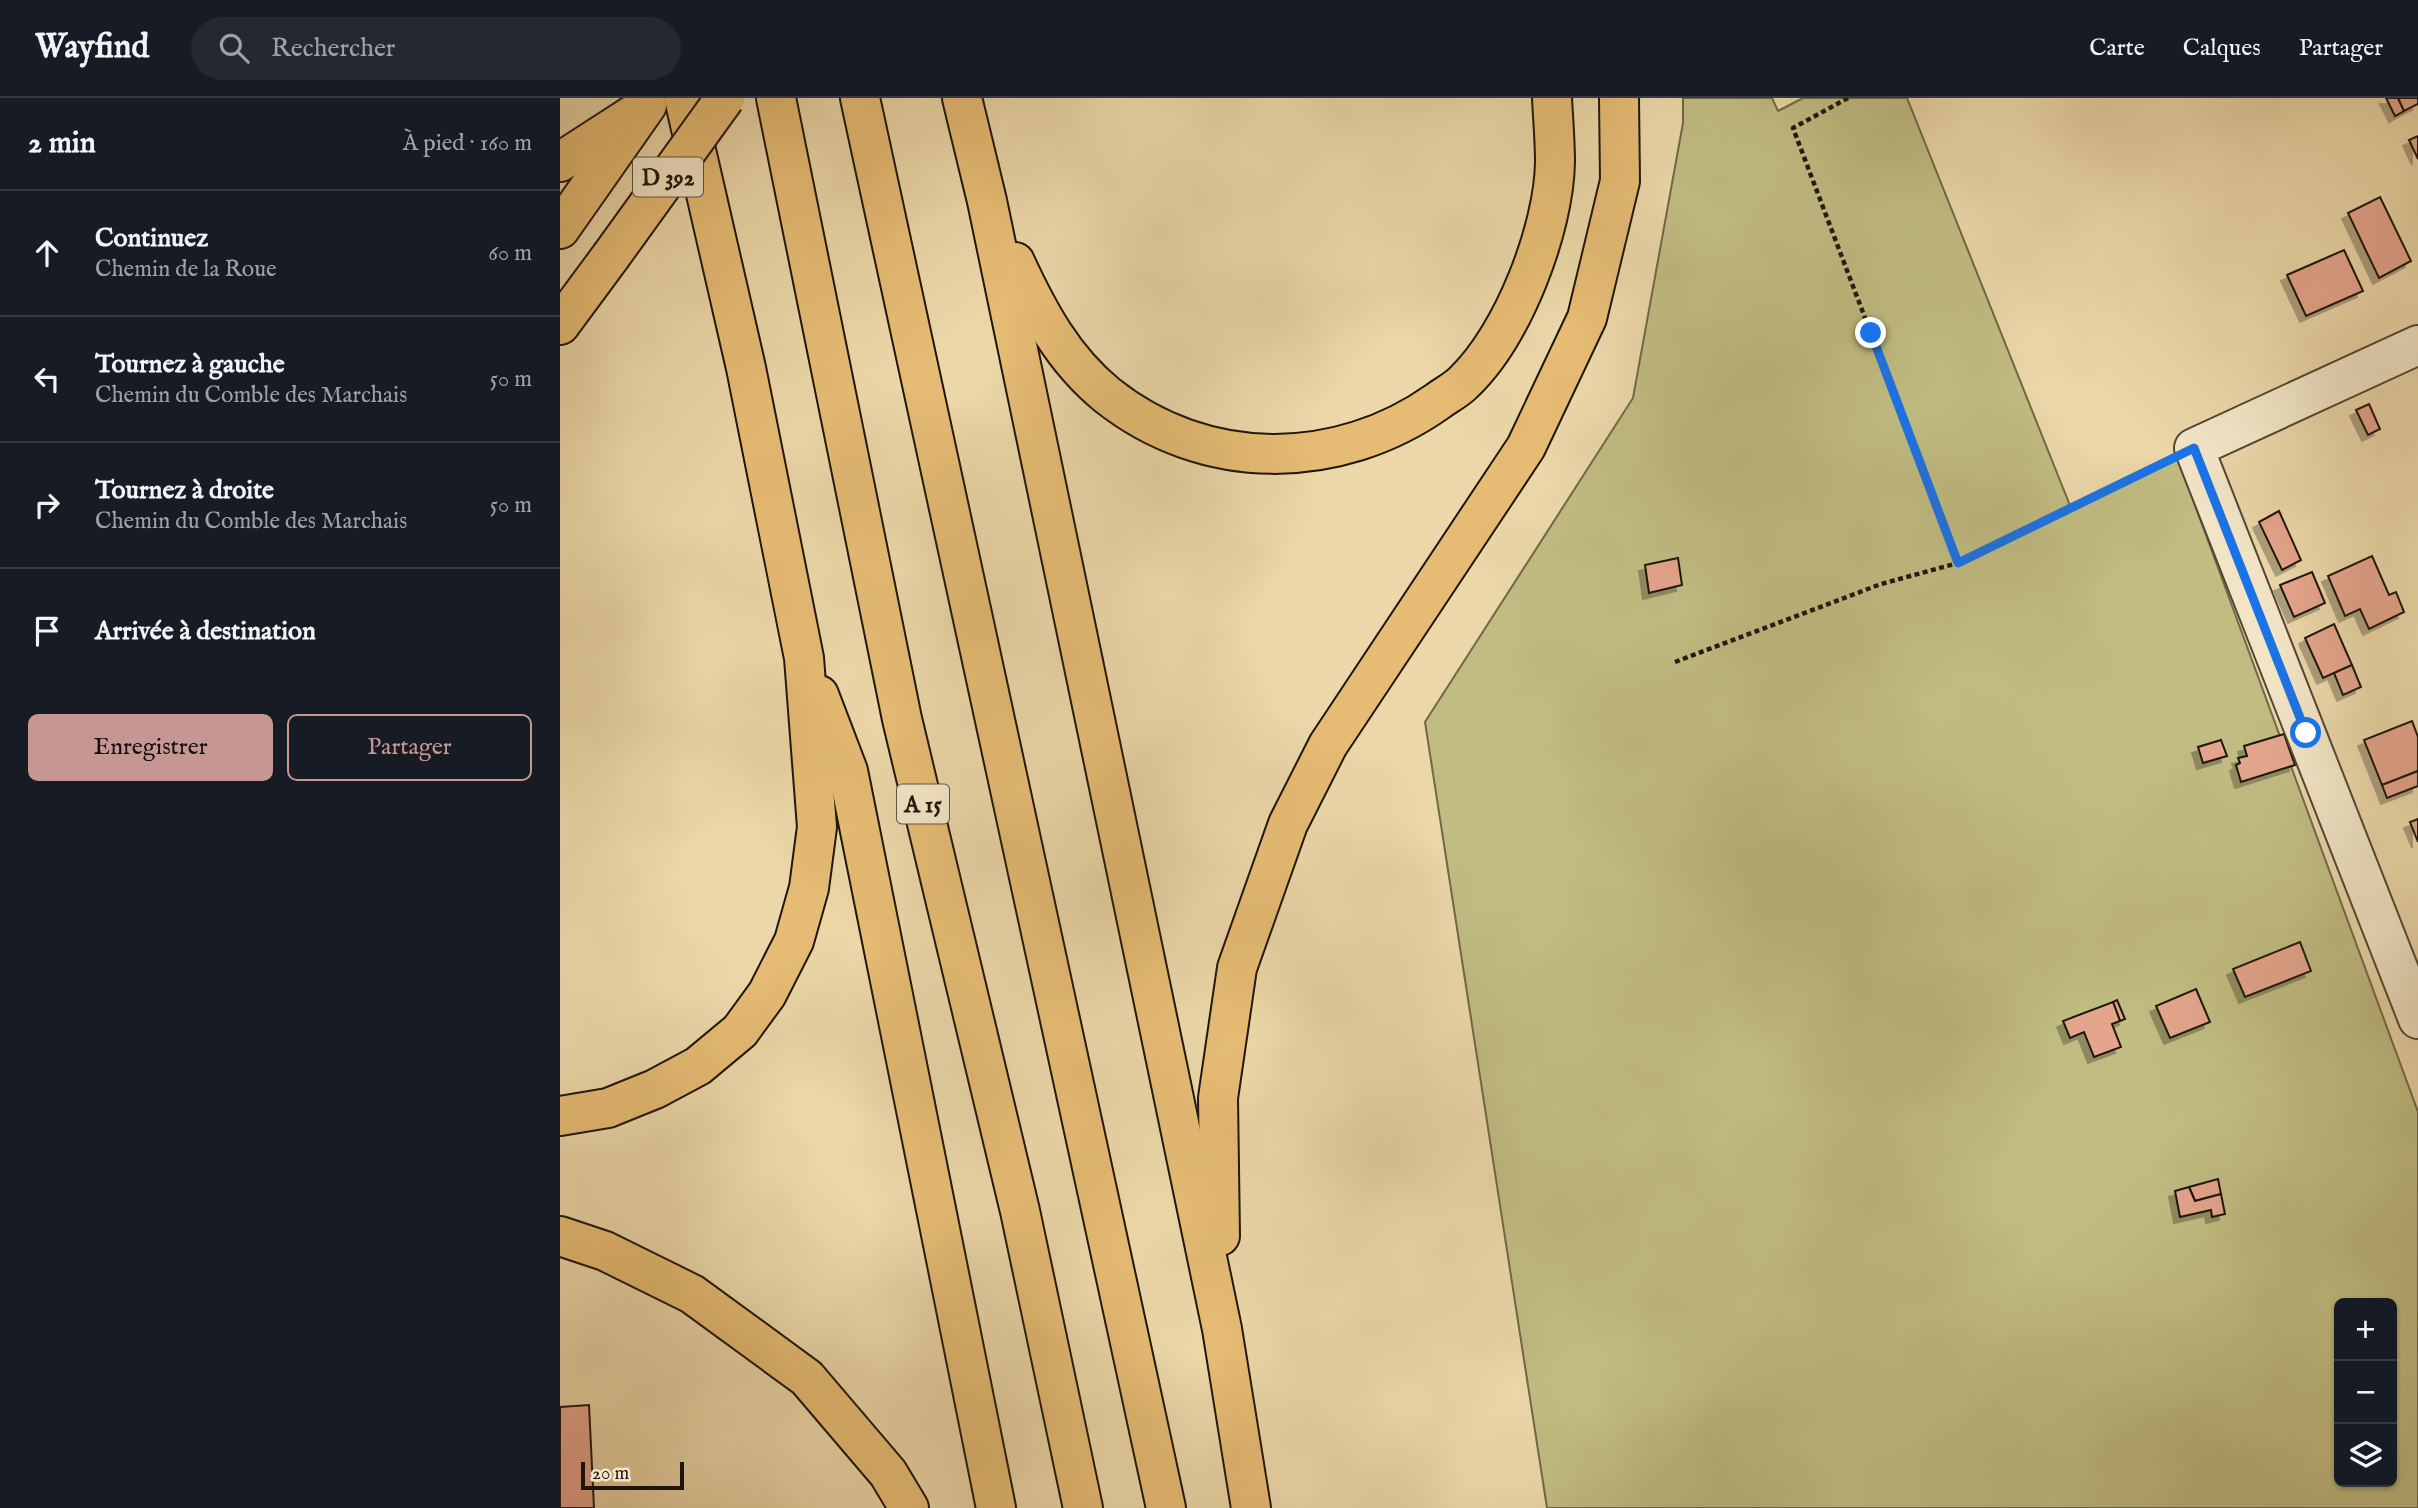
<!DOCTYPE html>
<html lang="fr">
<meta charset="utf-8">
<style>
body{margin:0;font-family:"IM FELL English",serif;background:#242831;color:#f1f3f6}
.controls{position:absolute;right:21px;bottom:21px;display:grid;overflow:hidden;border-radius:10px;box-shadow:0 2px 5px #0004}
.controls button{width:63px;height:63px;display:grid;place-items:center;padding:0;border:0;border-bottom:2px solid #363941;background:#171b24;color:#f1f3f6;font:35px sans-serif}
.scale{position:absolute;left:21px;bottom:18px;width:103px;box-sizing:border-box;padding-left:7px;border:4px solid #1e160d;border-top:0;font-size:19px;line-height:24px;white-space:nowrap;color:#1e160d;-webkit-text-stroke:5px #f2e5c6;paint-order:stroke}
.stop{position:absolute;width:21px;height:21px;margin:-16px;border:5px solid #1a73e8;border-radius:50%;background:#fff}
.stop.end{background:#1a73e8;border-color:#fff;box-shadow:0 2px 7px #0008}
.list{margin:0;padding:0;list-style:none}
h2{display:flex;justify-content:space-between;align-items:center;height:91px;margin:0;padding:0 28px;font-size:30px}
h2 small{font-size:23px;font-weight:400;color:#9ea1a6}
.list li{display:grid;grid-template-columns:46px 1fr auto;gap:21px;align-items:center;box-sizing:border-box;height:126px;padding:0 28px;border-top:2px solid #363941}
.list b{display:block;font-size:26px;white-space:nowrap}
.list p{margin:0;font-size:23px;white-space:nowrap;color:#9ea1a6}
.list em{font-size:23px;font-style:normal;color:#9ea1a6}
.actions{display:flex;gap:14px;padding:21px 28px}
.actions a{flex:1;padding:16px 0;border:2px solid #c59692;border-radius:10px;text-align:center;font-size:24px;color:#c59692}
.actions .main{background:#c59692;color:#111}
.icon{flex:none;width:38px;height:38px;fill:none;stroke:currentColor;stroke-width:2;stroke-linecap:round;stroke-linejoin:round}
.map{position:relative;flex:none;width:1858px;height:1410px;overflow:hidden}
header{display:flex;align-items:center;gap:42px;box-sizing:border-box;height:98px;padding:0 35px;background:#171b24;border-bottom:2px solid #363941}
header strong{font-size:33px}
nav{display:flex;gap:38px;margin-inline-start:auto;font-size:24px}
.search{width:490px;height:63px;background:#242831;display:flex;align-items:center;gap:18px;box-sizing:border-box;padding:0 24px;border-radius:38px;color:#9ea1a6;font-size:26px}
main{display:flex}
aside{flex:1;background:#171b24}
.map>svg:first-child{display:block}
.green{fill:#c0bc82;stroke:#6f6948;stroke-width:2;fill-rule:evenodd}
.building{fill:#e4a58c;stroke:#1e160d;stroke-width:2;filter:url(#shadow)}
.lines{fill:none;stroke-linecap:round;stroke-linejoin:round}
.minor-casing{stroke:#514634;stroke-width:42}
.primary-casing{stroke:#1e160d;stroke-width:42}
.motorway-casing{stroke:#1e160d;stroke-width:42}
.path{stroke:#1e160d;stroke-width:4.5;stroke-dasharray:5 3.5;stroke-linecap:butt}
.minor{stroke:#f2e5c6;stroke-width:38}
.primary{stroke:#e6bc74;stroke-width:38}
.motorway{stroke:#e6bc74;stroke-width:38}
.primary-bridge-casing{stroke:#1e160d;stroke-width:42;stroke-linecap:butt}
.primary-bridge{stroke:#e6bc74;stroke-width:38}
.route{stroke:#1a73e8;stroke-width:9}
.labels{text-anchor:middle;stroke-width:5;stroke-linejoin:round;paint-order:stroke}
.shield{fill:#f2e5c6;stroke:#5e5444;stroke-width:2}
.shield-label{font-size:23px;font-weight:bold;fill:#1e160d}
</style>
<header>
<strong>Wayfind</strong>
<div class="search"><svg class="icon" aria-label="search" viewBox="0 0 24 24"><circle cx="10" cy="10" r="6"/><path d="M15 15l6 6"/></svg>Rechercher</div>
<nav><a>Carte</a><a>Calques</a><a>Partager</a></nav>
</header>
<main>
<aside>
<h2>2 min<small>À pied · 160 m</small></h2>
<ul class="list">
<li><svg class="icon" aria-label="ahead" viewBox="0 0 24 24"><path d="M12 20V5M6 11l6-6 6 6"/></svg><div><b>Continuez</b><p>Chemin de la Roue</p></div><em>60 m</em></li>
<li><svg class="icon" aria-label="left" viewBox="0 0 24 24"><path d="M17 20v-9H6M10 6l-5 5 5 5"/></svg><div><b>Tournez à gauche</b><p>Chemin du Comble des Marchais</p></div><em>50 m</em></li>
<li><svg class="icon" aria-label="right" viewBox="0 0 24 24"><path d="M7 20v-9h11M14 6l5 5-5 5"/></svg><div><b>Tournez à droite</b><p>Chemin du Comble des Marchais</p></div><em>50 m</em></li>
<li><svg class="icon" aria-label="arrive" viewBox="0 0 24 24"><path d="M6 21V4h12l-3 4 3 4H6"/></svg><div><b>Arrivée à destination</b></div></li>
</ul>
<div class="actions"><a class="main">Enregistrer</a><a>Partager</a></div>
</aside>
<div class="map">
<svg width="1858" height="1410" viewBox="0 0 1858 1410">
<defs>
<filter id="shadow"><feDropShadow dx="-6" dy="6" stdDeviation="0" flood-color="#0004"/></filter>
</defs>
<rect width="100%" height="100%" fill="#ebd7a8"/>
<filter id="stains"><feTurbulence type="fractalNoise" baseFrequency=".00286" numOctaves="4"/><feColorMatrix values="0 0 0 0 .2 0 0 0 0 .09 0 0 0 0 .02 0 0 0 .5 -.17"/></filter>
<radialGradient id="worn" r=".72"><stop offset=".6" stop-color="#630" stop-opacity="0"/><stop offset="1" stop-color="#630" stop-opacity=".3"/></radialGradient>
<!-- green -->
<path class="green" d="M1123,0H1212L1218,13L1243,0H1347L1511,410L1617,358L1858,1014V1410H987L865,624L1073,300L1123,25ZM1779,1205H1832V1384H1779Z"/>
<!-- building -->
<g class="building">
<path d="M1826,0H1838L1844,13L1835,18Z"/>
<path d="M1838,0H1858V6L1844,13Z"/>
<path d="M1858,38V61L1849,42Z"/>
<path d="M1820,99L1851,163L1819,180L1788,115Z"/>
<path d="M1784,152L1803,193L1746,218L1727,177Z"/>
<path d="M1809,306L1820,331L1808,337L1796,312Z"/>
<path d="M1719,413L1741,462L1722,472L1699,424Z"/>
<path d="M1812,458L1829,497L1836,494L1844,514L1809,531L1800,511L1785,518L1768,478Z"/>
<path d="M1118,460L1122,487L1089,495L1085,467Z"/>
<path d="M1752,474L1765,505L1734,519L1720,487Z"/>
<path d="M1774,526L1792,567L1763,580L1745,540Z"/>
<path d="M1792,567L1801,589L1783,597L1774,575Z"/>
<path d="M1852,623L1858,639V673L1822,687L1804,642Z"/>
<path d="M1724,636L1735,667L1681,684L1676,667L1680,665L1678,660L1687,658L1684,648Z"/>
<path d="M1661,642L1667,658L1643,665L1638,649Z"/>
<path d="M1858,673V688L1827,700L1822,687Z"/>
<path d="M1858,721V744L1850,724Z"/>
<path d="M1740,844L1751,873L1685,899L1673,871Z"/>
<path d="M1636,891L1650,924L1610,940L1596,908Z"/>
<path d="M1557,902L1565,921L1560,923L1553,904Z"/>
<path d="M1553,904L1560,923L1552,926L1561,949L1534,959L1524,934L1510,940L1503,923Z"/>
<path d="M1658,1081L1661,1096L1635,1103L1629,1089Z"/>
<path d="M1629,1089L1635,1103L1661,1096L1665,1116L1652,1119L1651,1112L1620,1119L1615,1093Z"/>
<path d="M29,1307L34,1410H0V1309Z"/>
</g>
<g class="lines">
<!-- minor casing -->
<g class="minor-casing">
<path id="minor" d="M1858,247L1634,350L1858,921"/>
</g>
<!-- primary casing -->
<g class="primary-casing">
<g id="primary">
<path d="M0,131L87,7"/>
<path d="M0,227L51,158"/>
</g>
</g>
<!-- motorway casing -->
<g class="motorway-casing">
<g id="motorway">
<path d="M216,0L342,621L460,1113L523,1410"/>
<path d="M300,0L606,1410"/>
<path d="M402,0L427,103L662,1231L691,1410"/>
<path d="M0,64L85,9"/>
<path d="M455,164C478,214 503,261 547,297C645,375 778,374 878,303C886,297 896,292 903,285C953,238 994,131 995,64C995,42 993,21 992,0"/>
<path d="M259,597L288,673L436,1410"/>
<path d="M0,1018L48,1010L95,991L138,968L180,933L207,896L234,843L249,790L257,729L244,560L186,270L124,0"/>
<path d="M0,1138L45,1153L132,1196L247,1280L328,1375L349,1410"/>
<path d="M660,1138L658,1000L677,870L728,726L768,647L966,349L1027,220L1060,83L1059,0"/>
</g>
</g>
<!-- path -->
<g class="path">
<path d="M1288,0L1233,30L1398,465L1602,366"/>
<path d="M1115,564L1321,486L1398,465"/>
</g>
<!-- minor -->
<use href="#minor" class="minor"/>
<!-- primary -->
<use href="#primary" class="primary"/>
<!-- motorway -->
<use href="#motorway" class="motorway"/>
<!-- primary-bridge casing -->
<g class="primary-bridge-casing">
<path id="primary-bridge" d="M51,158L165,0"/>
</g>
<!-- primary-bridge -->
<use href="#primary-bridge" class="primary-bridge"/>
</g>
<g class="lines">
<!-- route -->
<path class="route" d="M1311,235L1398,465L1634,350L1746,635"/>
</g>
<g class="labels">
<!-- shield labels -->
<g class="shield">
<rect x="73" y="59.5" width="70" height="39" rx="5"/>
<rect x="337" y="686.5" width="52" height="39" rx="5"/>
</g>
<g class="shield-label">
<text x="108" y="87">D 392</text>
<text x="363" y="714">A 15</text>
</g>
</g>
<rect width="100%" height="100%" filter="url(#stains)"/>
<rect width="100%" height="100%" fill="url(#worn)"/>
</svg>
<div class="controls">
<button>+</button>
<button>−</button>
<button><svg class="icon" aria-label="layers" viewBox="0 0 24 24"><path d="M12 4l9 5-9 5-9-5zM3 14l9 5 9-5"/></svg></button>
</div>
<div class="scale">20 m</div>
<div class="stop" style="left:1746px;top:635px"></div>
<div class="stop end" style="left:1311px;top:235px"></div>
</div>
</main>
